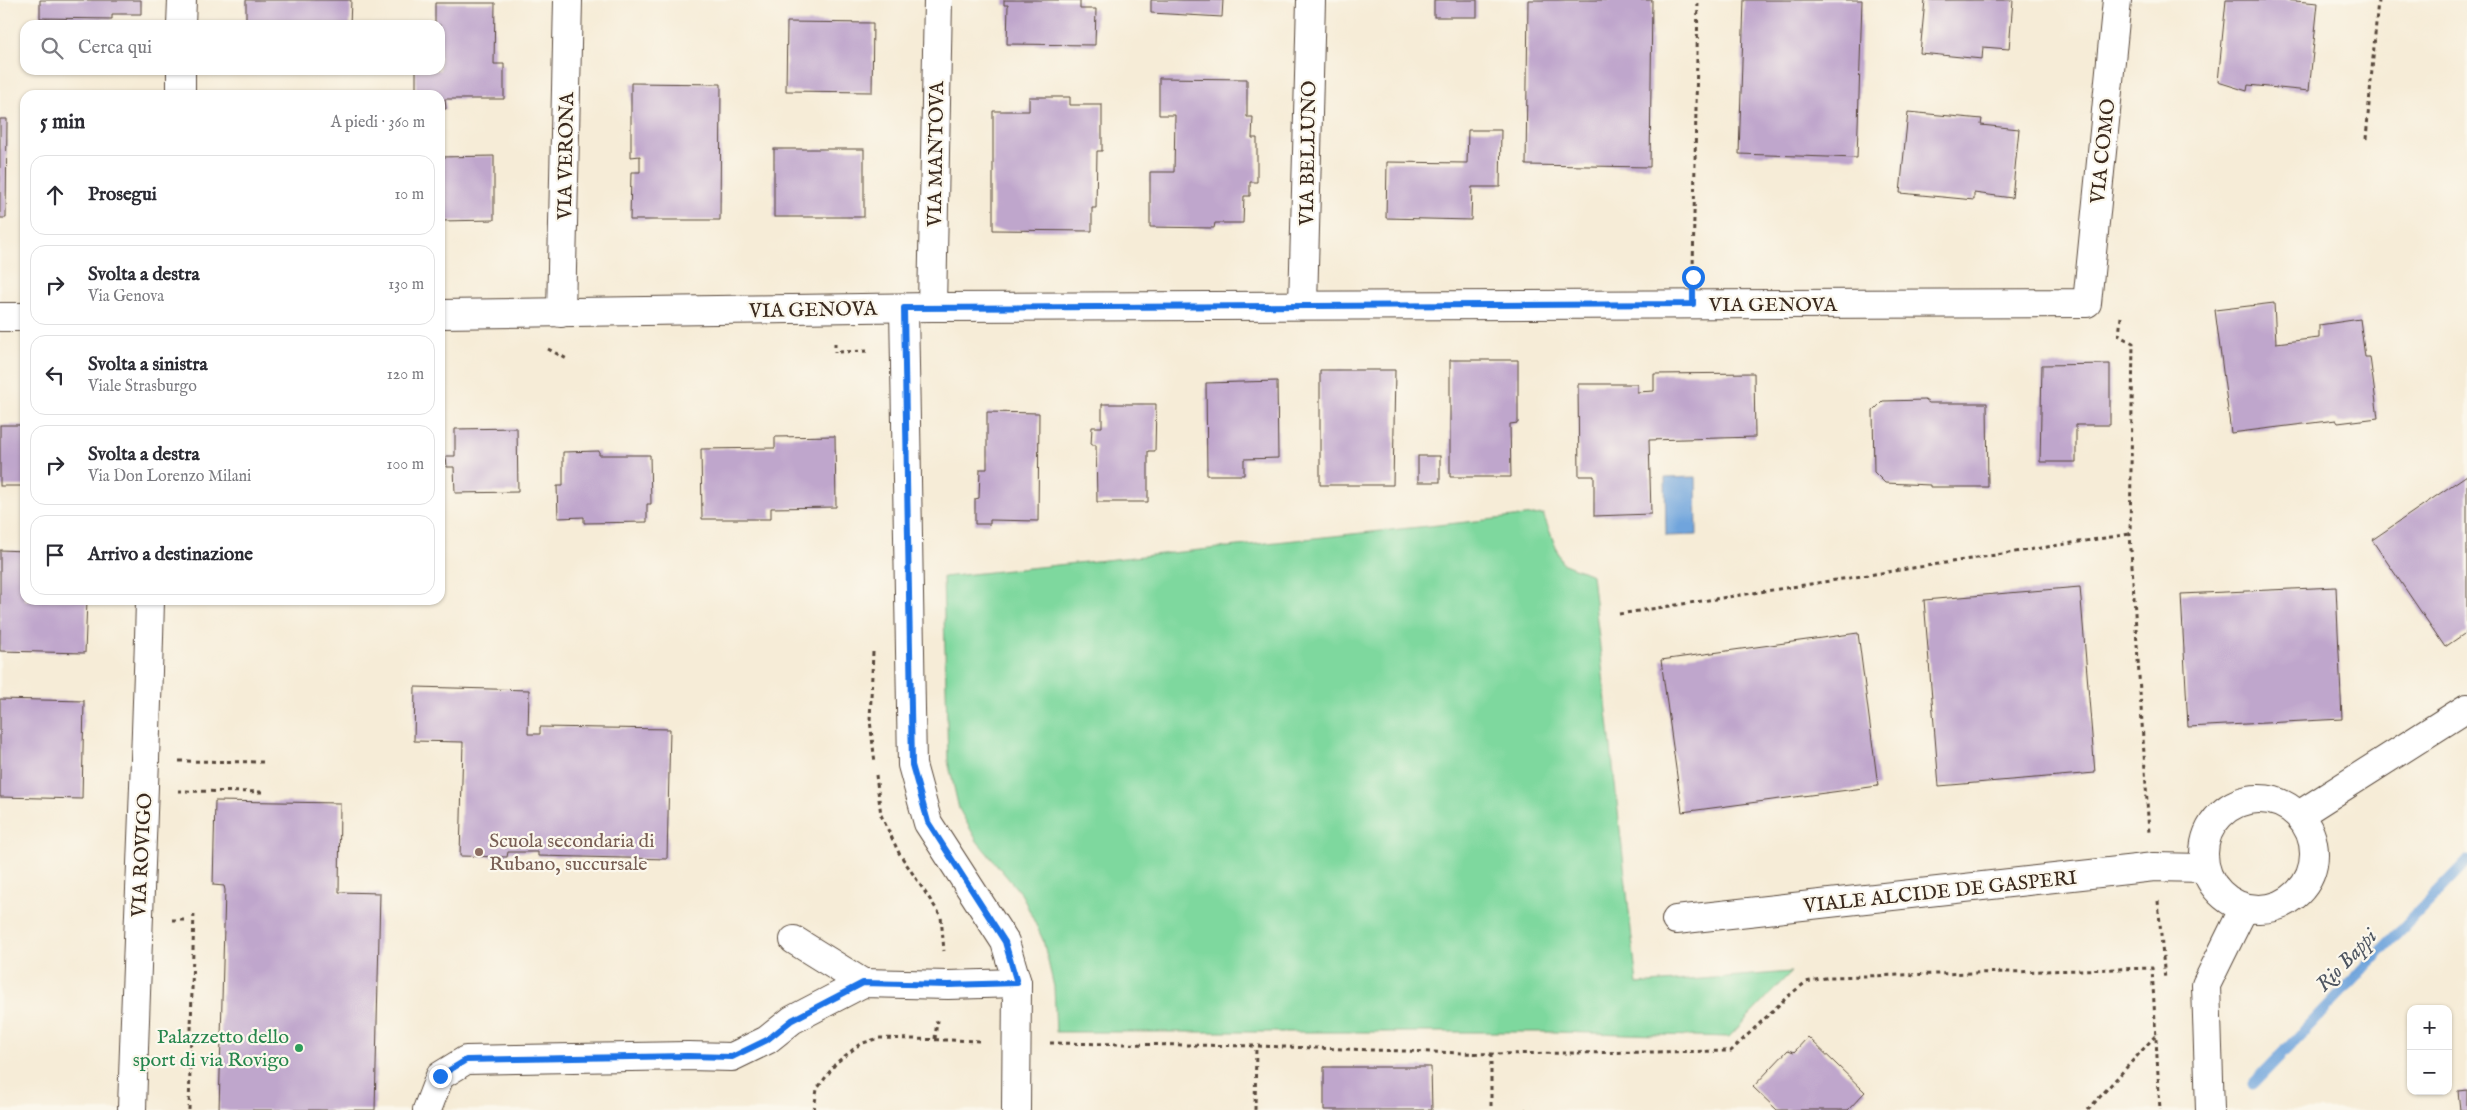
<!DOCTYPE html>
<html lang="it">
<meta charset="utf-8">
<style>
body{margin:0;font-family:"IM FELL English",serif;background:#f7f7f7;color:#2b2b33}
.controls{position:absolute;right:15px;bottom:15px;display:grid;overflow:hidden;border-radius:10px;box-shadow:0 1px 4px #0004}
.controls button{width:45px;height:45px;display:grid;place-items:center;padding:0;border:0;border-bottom:1px solid #e1e1e2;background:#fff;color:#2b2b33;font:25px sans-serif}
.stop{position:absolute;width:15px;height:15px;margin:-11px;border:4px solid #1a73e8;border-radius:50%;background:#fff}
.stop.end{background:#1a73e8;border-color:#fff;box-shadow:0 1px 5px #0008}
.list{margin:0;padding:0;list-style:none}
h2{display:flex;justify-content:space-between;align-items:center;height:65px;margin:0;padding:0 20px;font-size:21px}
h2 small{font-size:16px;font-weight:400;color:#7c7c81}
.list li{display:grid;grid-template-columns:32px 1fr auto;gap:15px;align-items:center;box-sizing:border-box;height:80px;margin:0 10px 10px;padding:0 10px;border:1px solid #e1e1e2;border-radius:15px}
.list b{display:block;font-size:19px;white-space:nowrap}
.list p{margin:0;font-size:16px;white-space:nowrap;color:#7c7c81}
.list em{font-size:16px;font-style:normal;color:#7c7c81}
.icon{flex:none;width:28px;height:28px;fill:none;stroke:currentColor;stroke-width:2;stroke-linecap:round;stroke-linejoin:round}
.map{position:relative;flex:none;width:2467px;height:1110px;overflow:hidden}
.search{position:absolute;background:#fff;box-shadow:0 1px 4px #0004;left:20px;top:20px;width:425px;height:55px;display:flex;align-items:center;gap:12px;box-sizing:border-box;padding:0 18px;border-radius:15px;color:#7c7c81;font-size:19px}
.panel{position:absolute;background:#fff;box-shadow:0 1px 4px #0004;left:20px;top:90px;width:425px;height:515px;border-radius:15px}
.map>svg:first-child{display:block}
.green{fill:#7ed89e;stroke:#5c815e}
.water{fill:#70a4dc;stroke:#56677d}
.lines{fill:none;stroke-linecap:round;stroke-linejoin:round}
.stream{stroke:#70a4dc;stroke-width:11}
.building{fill:#bfa6cc}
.street-casing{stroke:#57473a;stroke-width:30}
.path{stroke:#57473a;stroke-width:3;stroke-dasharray:4 4;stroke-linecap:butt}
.street{stroke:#fff;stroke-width:28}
.route{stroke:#1a73e8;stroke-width:6}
.education-dot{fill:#8d6e63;stroke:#fbf7ec;stroke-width:2}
.leisure-dot{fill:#2e9e5b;stroke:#fbf7ec;stroke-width:2}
.labels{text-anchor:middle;stroke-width:4.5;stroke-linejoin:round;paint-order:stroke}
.street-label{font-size:20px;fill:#3b2a1e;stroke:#fbf7ec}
.education-label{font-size:20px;fill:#785e54;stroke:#fbf7ec;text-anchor:start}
.leisure-label{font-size:20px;fill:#27864d;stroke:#fbf7ec;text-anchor:end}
.water-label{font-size:21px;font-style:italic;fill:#4e5560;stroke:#fbf7ec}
</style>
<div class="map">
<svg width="2467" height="1110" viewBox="0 0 2467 1110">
<rect width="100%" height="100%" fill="#fbf7ec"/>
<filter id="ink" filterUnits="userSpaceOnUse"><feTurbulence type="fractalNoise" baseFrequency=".02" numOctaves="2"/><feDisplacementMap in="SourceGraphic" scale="10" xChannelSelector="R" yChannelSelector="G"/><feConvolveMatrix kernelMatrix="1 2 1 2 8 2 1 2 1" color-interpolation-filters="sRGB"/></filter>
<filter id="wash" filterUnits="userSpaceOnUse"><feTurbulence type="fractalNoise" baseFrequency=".0096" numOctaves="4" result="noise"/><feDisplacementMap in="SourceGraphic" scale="20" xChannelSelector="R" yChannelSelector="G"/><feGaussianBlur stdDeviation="1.12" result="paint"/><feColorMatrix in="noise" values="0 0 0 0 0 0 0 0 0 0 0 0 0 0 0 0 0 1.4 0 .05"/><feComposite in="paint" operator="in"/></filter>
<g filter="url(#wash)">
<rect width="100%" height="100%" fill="#f6ecd7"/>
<!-- green -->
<path class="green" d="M1543,514L1562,563L1592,575L1637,984L1791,972L1729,1037L1558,1032H1056L1054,987L1043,940L1022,895L977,841L959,809L948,761L943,577Z"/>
<!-- water -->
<path class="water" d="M1696,477L1697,535L1666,536L1665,478Z"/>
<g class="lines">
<!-- stream -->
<path class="stream" d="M2253,1084L2467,861"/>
</g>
<g id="blocks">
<!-- building -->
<g class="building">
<path d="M40,0H141V14H112V19L40,18Z"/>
<path d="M246,0H351L350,25H246Z"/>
<path d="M1004,0H1080V9H1096L1095,45L1007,44L1008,5H1004Z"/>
<path d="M1151,0H1223L1222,17L1151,13Z"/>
<rect x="1434" y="0" width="43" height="17"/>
<path d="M1528,0H1652L1650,167L1526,165Z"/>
<path d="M1744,0H1862L1857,158L1739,154Z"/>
<path d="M1925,0H2013L2009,49L1983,47L1982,59L1920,53Z"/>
<path d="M2226,0H2284L2318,3L2309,91L2248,85L2247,91L2218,82Z"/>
<path d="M435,3H495L494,64H504V99H445L446,109H440V95H416V70H440V25H435Z"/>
<path d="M787,22L873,23L872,92L786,91Z"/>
<path d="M1159,78L1247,79V117H1253L1252,138H1257V182H1250V196H1244L1243,223H1215L1214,228L1150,227V172H1174L1175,115H1159Z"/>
<path d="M631,83L721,84L720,220H630L631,172H640V156L631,157Z"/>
<path d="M1029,97H1070V105H1102V151H1097L1096,208H1092V231L993,230V111H1029Z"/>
<path d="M1908,112L1982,119L1981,125L2019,129L2012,198L1974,193V200L1900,193Z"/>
<path d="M0,119H7L6,218H0Z"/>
<path d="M1468,130H1501L1500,187H1472L1471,220L1386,218L1387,162L1467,163Z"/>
<rect x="774" y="149" width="90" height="68"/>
<path d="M494,156V220L440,221V157Z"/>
<path d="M2274,303L2276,343L2319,338V325L2360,319L2365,357H2370L2378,418L2338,423L2336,420L2231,433L2215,310Z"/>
<path d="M1450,360H1518V423L1510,424L1511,477H1450Z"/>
<path d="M2110,364V425H2076V462H2040L2042,365Z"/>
<path d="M1320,370H1395L1393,485H1320Z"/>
<path d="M1754,373L1755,437L1649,440L1651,514L1594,516V476H1579L1578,384H1637V392L1654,391V374Z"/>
<path d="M1277,381L1278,458L1244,459V475H1207L1206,383Z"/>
<path d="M1925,400L1929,403H1987L1988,487H1930V485L1885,483L1874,472L1873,411L1883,401Z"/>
<path d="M1102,404H1156L1155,451H1148V502H1097L1096,445H1091L1092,427H1102Z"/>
<path d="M987,412L1039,413L1038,521L990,520V524H975V499L979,498L980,469H987Z"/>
<rect x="0" y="425" width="25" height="61"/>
<path d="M517,428L518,492L455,493L454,467H447L446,456H455V429Z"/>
<path d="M835,436L836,507L771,508V519H702L701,449L775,448V437Z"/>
<path d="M599,451V455H650L651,504H647V522L584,523V517L558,518L557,486H563V452Z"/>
<rect x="1418" y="456" width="22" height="26"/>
<path d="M2467,475V632L2445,647L2372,540Z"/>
<path d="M0,550L25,551V600H87L85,653L0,651Z"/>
<path d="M2080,587L2095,773L1939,786L1924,600Z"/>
<path d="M2336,587L2342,719L2188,727L2181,594Z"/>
<path d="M1858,633L1878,786L1682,812L1661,660Z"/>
<path d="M415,687L529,690L528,734H540V727L670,729L667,859L538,856V852H508L507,857L460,856L463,742L414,741Z"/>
<path d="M0,699L84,701L82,799L0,797Z"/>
<path d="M215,801L340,803L339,892L380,893L375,1110H219L225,890L224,886L213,885Z"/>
<path d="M1808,1037L1865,1092L1848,1110H1777L1753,1087L1788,1050L1794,1052Z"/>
<path d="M1324,1067H1431L1432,1110H1324Z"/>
<path d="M2467,1090V1110H2460L2458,1091Z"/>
</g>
</g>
</g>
<g filter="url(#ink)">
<use href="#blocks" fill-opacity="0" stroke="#57473a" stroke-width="1"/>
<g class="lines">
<!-- street casing -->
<g class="street-casing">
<g id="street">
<path d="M181,25L182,0"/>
<path d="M181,95V70"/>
<path d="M1303,305L1311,0"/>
<path d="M932,307L938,0"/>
<path d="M904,308L912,765L928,823L1005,942L1017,983L1016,1110"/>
<path d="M561,313L568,0"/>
<path d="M440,314L932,307L2087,303L2117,0"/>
<path d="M0,317H25"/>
<circle cx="2259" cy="854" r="55"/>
<path d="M2299,815L2467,708"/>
<path d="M1676,920L2154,867L2204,868"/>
<path d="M794,940L863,983"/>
<path d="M132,1110C137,940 146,770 150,600"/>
<path d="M427,1110L440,1076L466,1060L688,1056L732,1057L767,1040L792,1020L863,983L948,985L1017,983"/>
<path d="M2210,1110L2206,985L2244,908"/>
</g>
</g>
<!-- path -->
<g class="path">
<path d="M2366,139L2378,0"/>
<path d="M1693,271L1698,0"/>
<path d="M2121,317L2119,336L2133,343L2130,534L2149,833"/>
<path d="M835,343V353"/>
<path d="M548,349L567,359"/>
<path d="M839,352L870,351"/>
<path d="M1619,614L2130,534"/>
<path d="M873,652L870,720L875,763"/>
<path d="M179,761L265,762"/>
<path d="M876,775L881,815L899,853L941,916L944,951"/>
<path d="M178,791L265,792"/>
<path d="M2158,901L2165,980"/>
<path d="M172,920H187"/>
<path d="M935,1039L937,1020"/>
<path d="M1050,1043L1256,1046L1491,1054L1731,1051L1787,997L1806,982L1830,977L2152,968L2160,1110"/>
<path d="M1491,1054V1110"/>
<path d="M189,1110L194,910"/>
<path d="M814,1110L817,1089L836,1063L860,1044L879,1038L981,1041"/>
<path d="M1255,1110L1256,1046"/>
<path d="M1525,1110H1526"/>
<path d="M2088,1110L2156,1035"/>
</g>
<!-- street -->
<use href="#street" class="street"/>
</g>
</g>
<g class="lines" filter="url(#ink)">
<!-- route -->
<path class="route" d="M440,1076L466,1060L688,1056L732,1057L767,1040L792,1020L863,983L948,985L1017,983L1005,942L928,822L912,765L904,308L1693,304V277"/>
</g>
<!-- markers -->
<circle class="education-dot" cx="479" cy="852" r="5"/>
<circle class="leisure-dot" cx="299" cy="1048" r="5"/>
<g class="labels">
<!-- street labels -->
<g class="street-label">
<text transform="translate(2102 151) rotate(-84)" y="7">VIA COMO</text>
<text transform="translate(1307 153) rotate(-89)" y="7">VIA BELLUNO</text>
<text transform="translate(935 154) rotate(-89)" y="7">VIA MANTOVA</text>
<text transform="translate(565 156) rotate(-89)" y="7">VIA VERONA</text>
<text x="1773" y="311">VIA GENOVA</text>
<text transform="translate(813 309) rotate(-1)" y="7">VIA GENOVA</text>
<text transform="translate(141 855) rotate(-87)" y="7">VIA ROVIGO</text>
<text transform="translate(1940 891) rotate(-6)" y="7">VIALE ALCIDE DE GASPERI</text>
</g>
<!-- education labels -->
<g class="education-label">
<text x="489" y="847">Scuola secondaria di<tspan x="489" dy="23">Rubano, succursale</tspan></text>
</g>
<!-- leisure labels -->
<g class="leisure-label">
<text x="289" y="1043">Palazzetto dello<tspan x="289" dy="23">sport di via Rovigo</tspan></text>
</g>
<!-- water labels -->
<g class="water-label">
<text transform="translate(2346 960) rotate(-46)" y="7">Rio Bappi</text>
</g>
</g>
</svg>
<div class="controls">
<button>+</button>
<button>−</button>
</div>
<div class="stop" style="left:1693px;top:277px"></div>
<div class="stop end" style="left:440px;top:1076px"></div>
<div class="search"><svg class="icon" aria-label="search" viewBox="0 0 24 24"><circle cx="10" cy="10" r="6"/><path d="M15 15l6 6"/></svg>Cerca qui</div>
<section class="panel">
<h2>5 min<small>A piedi · 360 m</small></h2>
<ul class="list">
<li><svg class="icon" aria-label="ahead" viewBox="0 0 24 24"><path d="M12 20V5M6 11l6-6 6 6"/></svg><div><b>Prosegui</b></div><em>10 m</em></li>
<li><svg class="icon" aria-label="right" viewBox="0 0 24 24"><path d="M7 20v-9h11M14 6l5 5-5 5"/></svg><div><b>Svolta a destra</b><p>Via Genova</p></div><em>130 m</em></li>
<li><svg class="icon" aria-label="left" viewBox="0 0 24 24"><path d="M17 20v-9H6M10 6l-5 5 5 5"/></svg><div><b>Svolta a sinistra</b><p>Viale Strasburgo</p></div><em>120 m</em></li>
<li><svg class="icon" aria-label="right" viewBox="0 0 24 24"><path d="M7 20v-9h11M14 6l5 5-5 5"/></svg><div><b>Svolta a destra</b><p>Via Don Lorenzo Milani</p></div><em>100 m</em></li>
<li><svg class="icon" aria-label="arrive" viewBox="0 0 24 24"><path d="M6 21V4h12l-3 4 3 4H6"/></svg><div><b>Arrivo a destinazione</b></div></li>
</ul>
</section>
</div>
